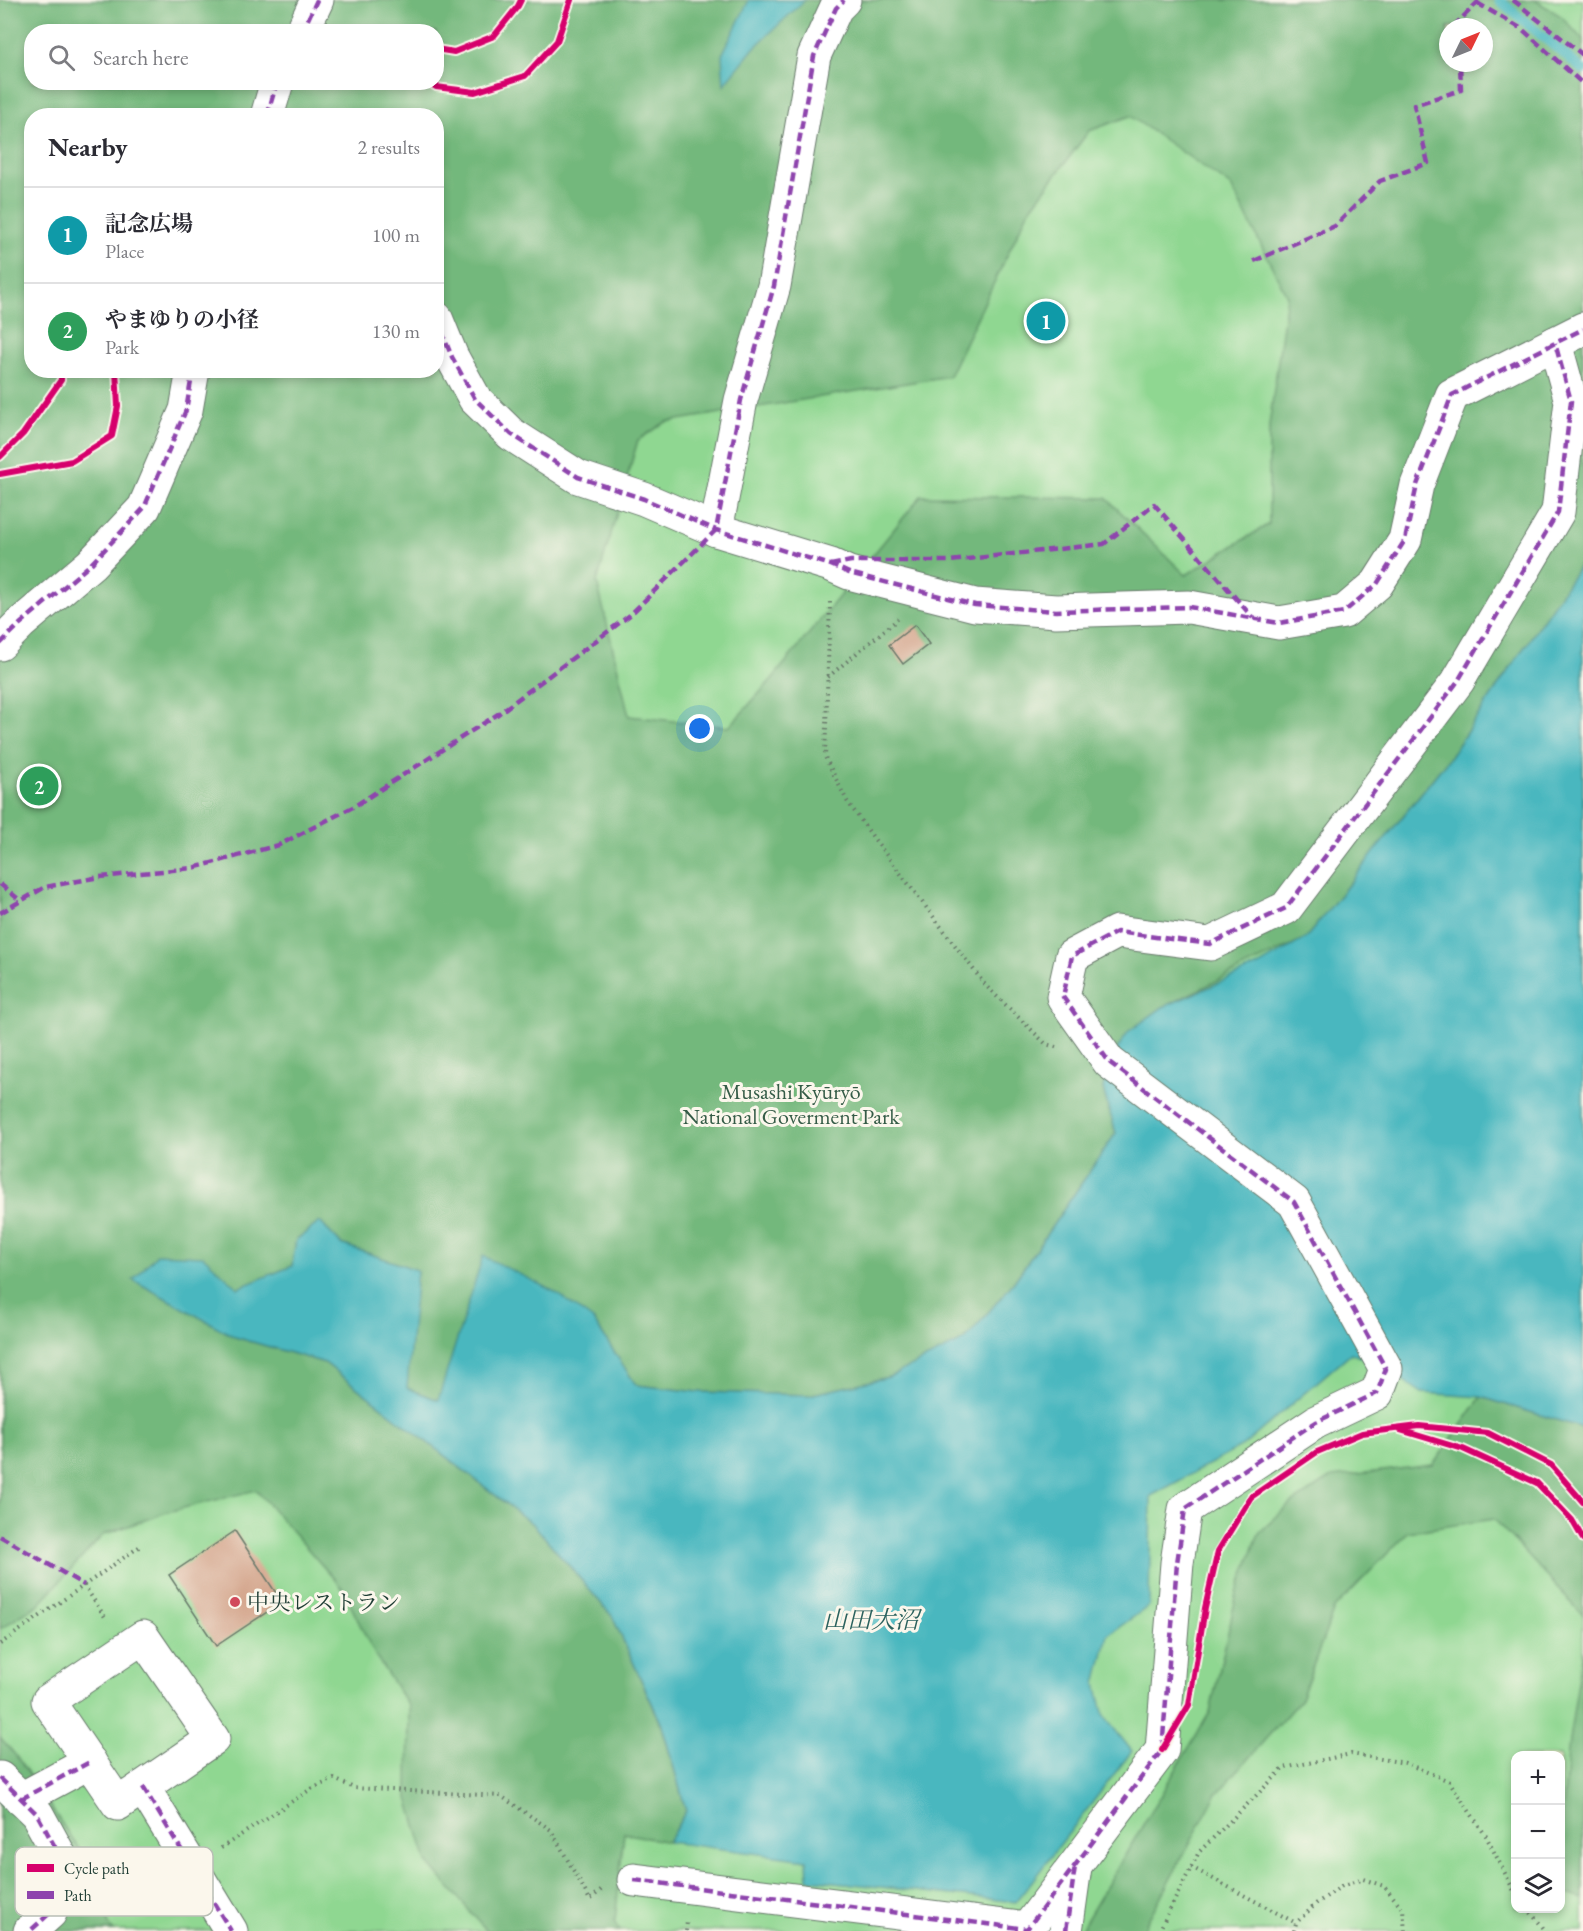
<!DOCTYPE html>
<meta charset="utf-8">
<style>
body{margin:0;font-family:"EB Garamond","Noto Serif JP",serif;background:#f7f7f7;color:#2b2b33}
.controls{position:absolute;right:18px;bottom:18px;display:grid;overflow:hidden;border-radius:12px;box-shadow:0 3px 9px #0003}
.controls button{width:54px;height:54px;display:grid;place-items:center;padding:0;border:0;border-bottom:2px solid #e1e1e2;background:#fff;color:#2b2b33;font:30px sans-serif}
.compass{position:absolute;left:1439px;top:18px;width:54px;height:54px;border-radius:50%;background:#fff;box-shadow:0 3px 9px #0003;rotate:47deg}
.you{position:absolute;left:700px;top:729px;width:21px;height:21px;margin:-15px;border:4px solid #fff;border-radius:50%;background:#1a73e8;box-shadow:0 0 0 9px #1a73e833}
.badge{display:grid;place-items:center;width:39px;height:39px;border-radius:50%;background:#d1495b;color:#fff;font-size:20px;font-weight:700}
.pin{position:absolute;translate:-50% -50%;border:3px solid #fff;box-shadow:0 2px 6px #0006}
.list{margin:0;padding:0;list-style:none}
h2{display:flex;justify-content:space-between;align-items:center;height:78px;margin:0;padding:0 24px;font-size:26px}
h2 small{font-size:20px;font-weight:400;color:#7c7c81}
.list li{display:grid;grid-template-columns:39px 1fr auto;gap:18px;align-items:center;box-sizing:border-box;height:96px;padding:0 24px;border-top:2px solid #e1e1e2}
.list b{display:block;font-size:22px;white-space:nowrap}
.list p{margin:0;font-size:20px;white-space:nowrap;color:#7c7c81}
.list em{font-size:20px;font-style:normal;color:#7c7c81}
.icon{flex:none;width:33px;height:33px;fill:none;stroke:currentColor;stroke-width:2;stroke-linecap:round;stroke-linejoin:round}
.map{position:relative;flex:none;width:1583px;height:1931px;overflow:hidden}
.search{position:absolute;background:#fff;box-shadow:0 3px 9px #0003;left:24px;top:24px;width:420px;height:66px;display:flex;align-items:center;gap:15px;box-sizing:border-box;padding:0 21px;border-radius:24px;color:#7c7c81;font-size:22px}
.panel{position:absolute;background:#fff;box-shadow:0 3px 9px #0003;left:24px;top:108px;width:420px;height:270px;border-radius:24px}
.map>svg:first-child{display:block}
.green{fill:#8fd791;stroke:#578a62;stroke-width:1.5;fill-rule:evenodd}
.forest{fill:#73b87b;stroke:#497a58;stroke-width:1.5;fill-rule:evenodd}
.water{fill:#48b7bf;stroke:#347a7a;stroke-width:1.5}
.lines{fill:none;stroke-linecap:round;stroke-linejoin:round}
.stream{stroke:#48b7bf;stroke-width:10}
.building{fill:#d4a68d}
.minor-casing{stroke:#67796a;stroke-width:35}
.path{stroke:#67796a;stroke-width:4;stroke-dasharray:1.5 4.5;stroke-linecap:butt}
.minor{stroke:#fff;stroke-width:33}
.quiet{stroke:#8e44ad;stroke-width:4.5;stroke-dasharray:9 4.5;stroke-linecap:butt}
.cycleway-casing{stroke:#fbf7ec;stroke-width:10}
.cycleway{stroke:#d6006c;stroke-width:6}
.poi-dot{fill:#d1495b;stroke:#fbf7ec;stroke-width:2}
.labels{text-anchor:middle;stroke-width:6;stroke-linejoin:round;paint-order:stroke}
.park-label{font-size:22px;fill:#355c47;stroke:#fbf7ec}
.poi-label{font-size:22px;fill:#1f3d34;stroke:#fbf7ec;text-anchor:start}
.water-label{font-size:24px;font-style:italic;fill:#2b625e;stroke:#fbf7ec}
.key{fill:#fbf7ec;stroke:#b9bfb5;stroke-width:1.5}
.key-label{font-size:16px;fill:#1f3d34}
</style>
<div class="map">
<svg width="1583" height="1931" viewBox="0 0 1583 1931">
<rect width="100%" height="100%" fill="#fbf7ec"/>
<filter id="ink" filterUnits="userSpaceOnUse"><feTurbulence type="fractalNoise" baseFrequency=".0167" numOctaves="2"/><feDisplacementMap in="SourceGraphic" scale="12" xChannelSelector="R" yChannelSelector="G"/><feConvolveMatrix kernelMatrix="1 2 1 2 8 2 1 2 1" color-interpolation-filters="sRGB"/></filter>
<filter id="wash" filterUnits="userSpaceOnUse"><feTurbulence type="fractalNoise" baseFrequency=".008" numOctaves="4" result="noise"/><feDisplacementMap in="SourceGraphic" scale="24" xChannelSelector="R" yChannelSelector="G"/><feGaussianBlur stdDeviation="1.35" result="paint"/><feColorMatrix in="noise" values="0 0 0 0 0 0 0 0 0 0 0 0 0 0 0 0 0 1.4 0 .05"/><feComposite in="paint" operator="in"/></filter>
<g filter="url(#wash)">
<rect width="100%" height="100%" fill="#eee9ce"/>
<!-- green -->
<path class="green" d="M0,0H1583V1931H0ZM1448,27H1484V63H1448ZM32,32H436V82H32ZM32,116H436V370H32ZM1516,1756H1560V1908H1516Z"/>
<!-- forest -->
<g class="forest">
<path d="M0,0H1535L1561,16L1583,40V561L1450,757L1306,938L1163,1007L1128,1032L1103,1089L1116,1133L1014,1282L965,1340L889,1377L809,1395L699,1392L636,1385L593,1320L438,1400L406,1388L417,1270L341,1244L320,1222L296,1240L292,1266L238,1288L235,1337L325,1363L535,1526L612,1616L662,1726L686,1811L668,1842L624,1833L615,1921L620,1931H487L427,1862L408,1798L409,1707L375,1655L342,1588L256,1490L167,1512L103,1535L38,1605L0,1629ZM1448,27H1484V63H1448ZM32,32H436V82H32ZM32,116H436V370H32ZM1130,116L1231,186L1287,296L1269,426V524L1186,575L1106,498L921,496L772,679L729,727L629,716L597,582L638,440L666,422L949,376L1028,212L1089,131Z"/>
<path d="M1481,1397L1583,1428V1615L1494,1519L1408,1532L1334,1609L1301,1699L1216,1795L1142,1931H1080L1210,1712L1237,1593L1259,1533L1290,1504L1332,1477L1433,1465Z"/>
<path d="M1583,1649V1899L1561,1892V1830L1569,1740Z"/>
<path d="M0,1737L17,1757L89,1864L109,1925L114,1931H0Z"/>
</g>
<!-- water -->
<g class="water">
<path d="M749,0H805L754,48L724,85L722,55Z"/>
<path d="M1583,561V1156L1581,1191L1583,1194V1428L1481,1397L1422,1393L1386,1369L1351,1353L1243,1446L1151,1496L1149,1606L1108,1635L1096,1684L1104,1716L1132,1751L1016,1902L808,1879L807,1860L668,1842L686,1811L662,1725L612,1616L535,1526L325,1363L235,1337L133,1280L157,1254L203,1256L238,1288L292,1266L296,1240L320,1222L341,1244L417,1270L407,1388L438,1400L483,1256L553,1291L593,1320L636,1385L699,1392L809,1395L889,1377L965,1340L1014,1282L1116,1133L1103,1089L1109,1062L1128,1032L1163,1007L1258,966L1306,938L1450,757Z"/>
</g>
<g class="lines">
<!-- stream -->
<path class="stream" d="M1499,0L1583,70"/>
</g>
<g id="blocks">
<!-- building -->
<g class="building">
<path d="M915,625L929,644L903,664L889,645Z"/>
<path d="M235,1531L282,1602L216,1646L169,1575Z"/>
</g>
</g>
</g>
<g filter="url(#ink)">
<use href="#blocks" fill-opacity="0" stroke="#67796a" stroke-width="1.5"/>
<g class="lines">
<!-- minor casing -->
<g class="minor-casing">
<g id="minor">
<path d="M302,32L317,0"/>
<path d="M267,116L277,82"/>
<path d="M436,318L452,357L475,399L511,434L578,477L644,499L716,530L831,565L849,573L975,605L1056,611L1189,607L1279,623L1344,612L1377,584L1405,540L1417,485L1452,395L1583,329"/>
<path d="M716,530L741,400L774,286L814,56L836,8L844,0"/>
<path d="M0,644L20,624L91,564L144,508L186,410L193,370"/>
<path d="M143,1637L213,1739L118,1804L48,1701Z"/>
<path d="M0,1778L37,1814L60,1856L65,1879L50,1913L30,1931"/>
<path d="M143,1787L231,1931"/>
<path d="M21,1799L90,1762"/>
<path d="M634,1880L1027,1929L1162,1750L1177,1563L1185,1509L1316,1422L1377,1393L1386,1369L1294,1202L1109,1062L1063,997L1072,956L1117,932L1210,944L1286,908L1458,681L1558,512L1571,401L1555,343"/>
<path d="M1066,1931L1075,1867"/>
</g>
</g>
<!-- path -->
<g class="path">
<path d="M830,602L825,757L847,801L875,840L986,986L1046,1044L1056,1047"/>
<path d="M828,677L898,619"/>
<path d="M84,1585L107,1620"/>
<path d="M0,1644L139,1547"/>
<path d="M221,1848L311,1789L334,1779L354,1788L501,1796L551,1830L590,1900L603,1888"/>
<path d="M1191,1867L1296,1923"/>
<path d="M1527,1908L1546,1931"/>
<path d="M686,1931L687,1921"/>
<path d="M1159,1931L1199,1852L1284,1768L1351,1754L1405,1763L1449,1781L1486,1836L1516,1895"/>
<path d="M1294,1931L1296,1923L1317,1903L1342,1886L1363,1879L1384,1886L1403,1909L1405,1931"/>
</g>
<!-- minor -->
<use href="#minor" class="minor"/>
<!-- quiet -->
<g class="quiet">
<path d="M1513,0L1583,55"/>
<path d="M1477,3L1522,29L1583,84"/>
<path d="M1458,27L1456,24L1480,0"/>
<path d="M302,32L317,0"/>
<path d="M267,116L277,82"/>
<path d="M1254,261L1335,226L1380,181L1428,163L1414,105L1461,90L1460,63"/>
<path d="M436,318L452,357L475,399L511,434L578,477L644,499L716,530L831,565L849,573L975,605L1056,611L1189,607L1279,623L1344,612L1377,584L1405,540L1417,485L1452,395L1583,329"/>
<path d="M831,565L851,561H950L1104,544L1154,504L1253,618"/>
<path d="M0,644L20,624L91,564L144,508L186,410L193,370"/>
<path d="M0,884L21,901"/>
<path d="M0,913L45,887L100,877L193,868L279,845L353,807L498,714L630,615L716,530L741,400L774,286L814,56L836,8L844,0"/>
<path d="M0,1536L84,1585"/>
<path d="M0,1778L37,1814L60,1856L65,1879L50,1913L30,1931"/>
<path d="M143,1787L231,1931"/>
<path d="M21,1799L90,1762"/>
<path d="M634,1880L1027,1929L1162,1750L1177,1563L1185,1509L1316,1422L1377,1393L1386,1369L1294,1202L1109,1062L1063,997L1072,956L1117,932L1210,944L1286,908L1458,681L1558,512L1571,401L1555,343"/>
<path d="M1066,1931L1075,1866"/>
</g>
<!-- cycleway casing -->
<g class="cycleway-casing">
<g id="cycleway">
<path d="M436,49L454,52L494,36L518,6L521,0"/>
<path d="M427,82L436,87L475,92L525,76L557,41L571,0"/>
<path d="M0,457L23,434L61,380V370"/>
<path d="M0,474L72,461L112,436L118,406L116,370"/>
<path d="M1400,1430L1463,1449L1537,1483L1572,1520L1583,1539"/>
<path d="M1162,1750L1189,1705L1205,1608L1218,1551L1251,1497L1317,1452L1362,1433L1419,1426L1488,1433L1551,1465L1583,1502"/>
</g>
</g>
<!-- cycleway -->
<use href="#cycleway" class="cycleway"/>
</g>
</g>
<!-- markers -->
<circle class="poi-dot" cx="235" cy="1602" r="6"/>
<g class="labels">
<!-- park labels -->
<g class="park-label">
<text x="791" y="1099">Musashi Kyūryō<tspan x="791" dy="25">National Goverment Park</tspan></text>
</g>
<!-- poi labels -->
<g class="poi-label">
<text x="247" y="1610">中央レストラン</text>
</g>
<!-- water labels -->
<g class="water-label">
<text x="871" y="1628">山田大沼</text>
</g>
</g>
<!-- legend -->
<rect x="15" y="1847" width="198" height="69" rx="9" class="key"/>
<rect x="27" y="1864" width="27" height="8" fill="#d6006c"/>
<rect x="27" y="1891" width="27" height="8" fill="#8e44ad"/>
<g class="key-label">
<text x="64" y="1874">Cycle path</text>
<text x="64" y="1901">Path</text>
</g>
</svg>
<div class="controls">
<button>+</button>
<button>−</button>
<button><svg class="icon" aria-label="layers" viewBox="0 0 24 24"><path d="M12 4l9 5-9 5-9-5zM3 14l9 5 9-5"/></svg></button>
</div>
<svg class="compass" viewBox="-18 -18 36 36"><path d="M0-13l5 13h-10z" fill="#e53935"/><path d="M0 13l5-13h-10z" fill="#7c7c81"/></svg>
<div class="you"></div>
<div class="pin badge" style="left:1046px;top:321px;background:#0f9aa8">1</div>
<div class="pin badge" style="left:39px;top:786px;background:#2e9e5b">2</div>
<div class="search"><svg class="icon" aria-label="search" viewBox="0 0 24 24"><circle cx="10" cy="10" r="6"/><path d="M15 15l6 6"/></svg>Search here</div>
<section class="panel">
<h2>Nearby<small>2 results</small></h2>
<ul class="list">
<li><span class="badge" style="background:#0f9aa8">1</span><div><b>記念広場</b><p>Place</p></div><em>100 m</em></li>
<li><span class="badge" style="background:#2e9e5b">2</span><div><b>やまゆりの小径</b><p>Park</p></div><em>130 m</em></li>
</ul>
</section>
</div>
